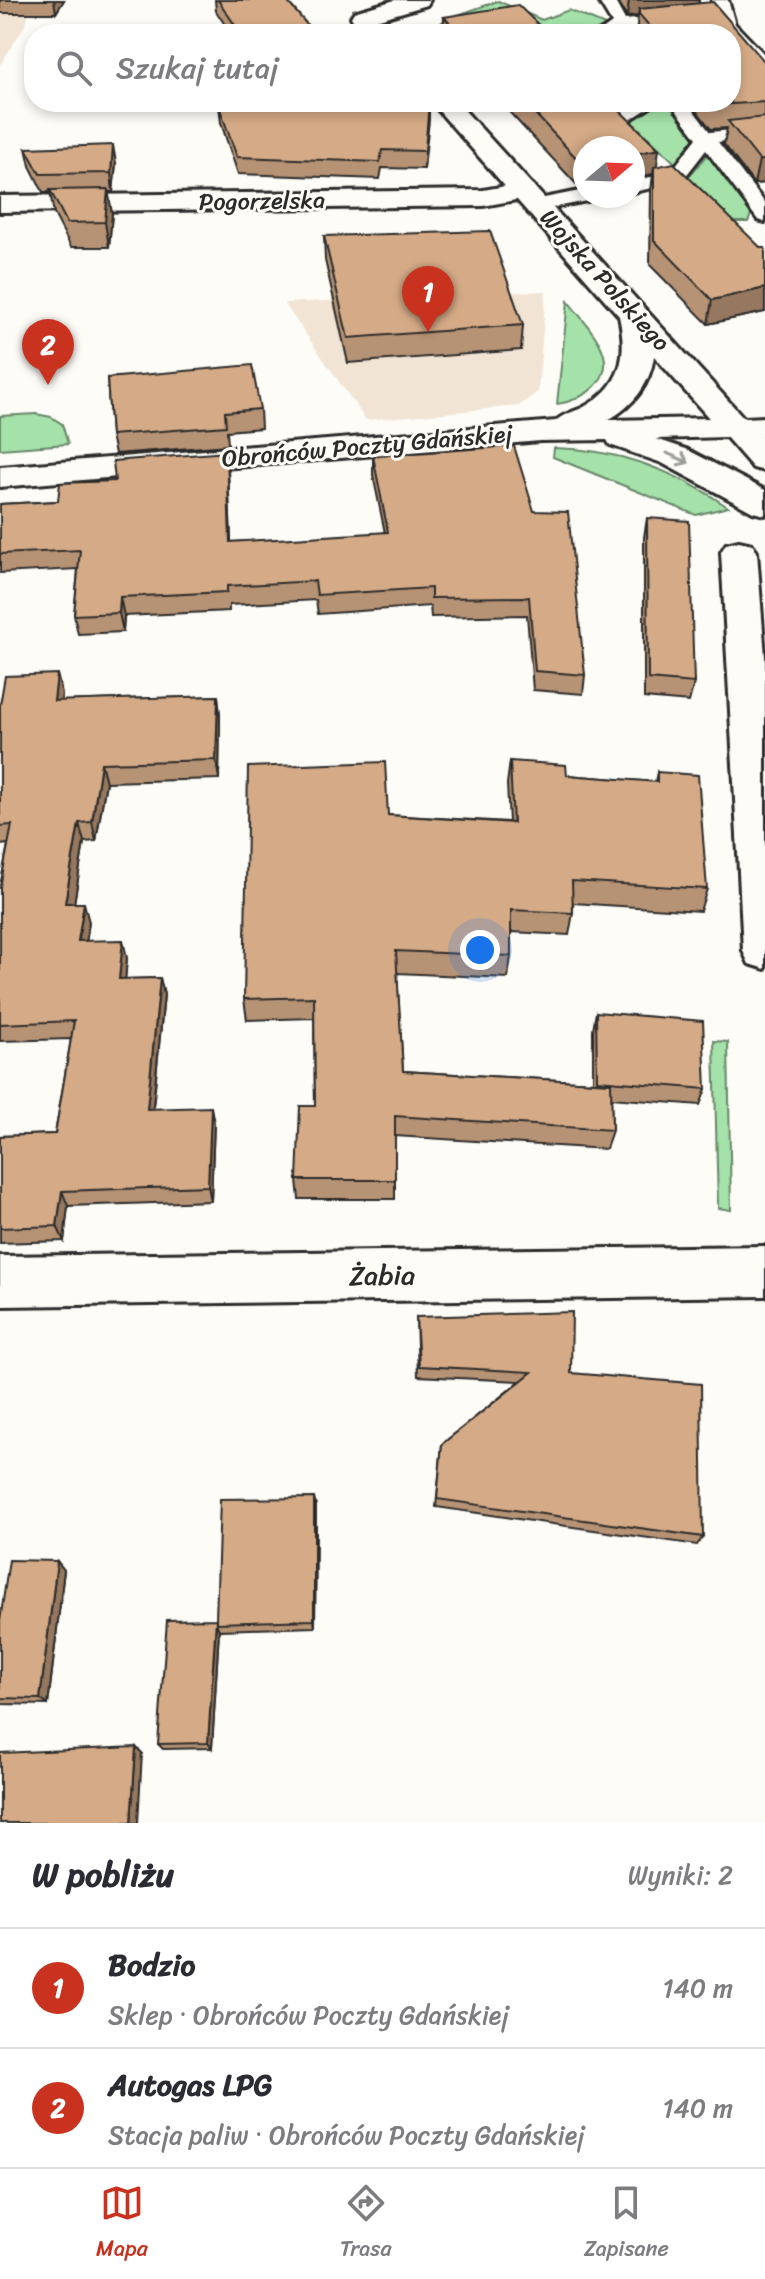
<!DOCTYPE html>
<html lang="pl">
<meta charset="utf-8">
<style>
body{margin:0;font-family:Sriracha,sans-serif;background:#f7f7f7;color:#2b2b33}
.compass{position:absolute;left:573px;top:136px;width:72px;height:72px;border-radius:50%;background:#fff;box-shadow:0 4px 12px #0003;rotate:71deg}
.you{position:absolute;left:480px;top:950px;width:28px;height:28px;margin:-20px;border:6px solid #fff;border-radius:50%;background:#1a73e8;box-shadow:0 0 0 12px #1a73e833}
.badge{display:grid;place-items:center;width:52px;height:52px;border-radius:50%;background:#c8321e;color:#fff;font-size:26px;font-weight:700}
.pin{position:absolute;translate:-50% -66px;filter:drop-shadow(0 2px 4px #0008)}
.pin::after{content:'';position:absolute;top:42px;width:28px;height:24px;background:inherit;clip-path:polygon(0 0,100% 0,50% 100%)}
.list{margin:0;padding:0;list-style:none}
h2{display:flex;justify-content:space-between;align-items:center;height:104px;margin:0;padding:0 32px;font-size:34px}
h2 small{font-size:26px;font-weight:400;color:#7c7c81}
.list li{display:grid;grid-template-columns:52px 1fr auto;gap:24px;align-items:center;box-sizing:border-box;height:120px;padding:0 32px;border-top:2px solid #e1e1e2}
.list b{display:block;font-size:30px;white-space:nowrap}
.list p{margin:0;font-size:26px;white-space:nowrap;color:#7c7c81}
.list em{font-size:26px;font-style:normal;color:#7c7c81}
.icon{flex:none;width:44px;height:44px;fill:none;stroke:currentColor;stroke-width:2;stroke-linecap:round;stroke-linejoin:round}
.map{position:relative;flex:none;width:765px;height:1823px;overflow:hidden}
.search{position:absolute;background:#fff;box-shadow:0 4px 12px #0003;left:24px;right:24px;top:24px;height:88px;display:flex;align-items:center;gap:20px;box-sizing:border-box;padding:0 28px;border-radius:32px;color:#7c7c81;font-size:30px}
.sheet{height:344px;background:#fff}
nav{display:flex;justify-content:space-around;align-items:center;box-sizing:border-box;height:112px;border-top:2px solid #e1e1e2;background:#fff;font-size:22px;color:#7c7c81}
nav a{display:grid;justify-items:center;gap:4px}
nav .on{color:#c8321e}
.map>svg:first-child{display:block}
.built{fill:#f1e4d5}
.green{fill:#a4e2a9;stroke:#68866a;stroke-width:2}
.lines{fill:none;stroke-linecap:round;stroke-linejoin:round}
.lane-casing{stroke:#2b2b2b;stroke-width:6}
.street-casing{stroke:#2b2b2b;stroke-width:6}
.secondary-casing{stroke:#2b2b2b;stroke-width:6}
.lane{fill:#fdfcf7;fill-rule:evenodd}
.street{fill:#fdfcf7;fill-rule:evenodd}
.secondary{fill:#fdfcf7;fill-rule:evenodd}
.wall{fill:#b79374;stroke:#2b2b2b;stroke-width:2}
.shaded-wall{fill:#95785e;stroke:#2b2b2b;stroke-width:2}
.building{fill:#d5ab87;stroke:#2b2b2b;stroke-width:2}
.oneway{stroke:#9e9e9b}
.labels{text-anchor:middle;stroke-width:6;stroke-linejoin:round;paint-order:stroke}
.far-street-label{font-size:24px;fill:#2b2b2b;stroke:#fdfcf7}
.street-label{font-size:28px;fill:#2b2b2b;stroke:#fdfcf7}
</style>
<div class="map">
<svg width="765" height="1823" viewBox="0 0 765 1823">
<rect width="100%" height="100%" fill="#fdfcf7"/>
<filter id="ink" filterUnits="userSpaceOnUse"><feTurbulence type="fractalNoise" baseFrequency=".0125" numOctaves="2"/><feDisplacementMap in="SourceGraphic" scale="16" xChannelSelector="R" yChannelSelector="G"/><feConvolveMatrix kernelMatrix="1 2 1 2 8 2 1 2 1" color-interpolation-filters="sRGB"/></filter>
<g filter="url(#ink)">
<!-- built -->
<g class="built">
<path d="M0,0H34L24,27L0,65Z"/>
<path d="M546,291L538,392L519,406L366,420L284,303Z"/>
</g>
<!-- green -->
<g class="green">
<path d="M498,1L542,20L569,10L605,25L590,34H435L437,26L446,19Z"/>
<path d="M663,102H672L699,137L676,164L631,121Z"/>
<path d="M709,152L753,210L748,222H727L685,181Z"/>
<path d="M568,301C579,316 595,332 602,349C615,381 583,400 557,404Z"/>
<path d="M36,414L51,417L62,424L68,444L0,449V416Z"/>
<path d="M554,448C618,449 676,471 728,507L696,515L553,457Z"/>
<path d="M714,1041L728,1042L731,1210L718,1208Z"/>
</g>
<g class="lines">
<!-- lane casing -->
<g class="lane-casing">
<g id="lane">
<path d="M598,0H614L625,20L676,15L684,20L676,25L631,29L634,34H597L612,23Z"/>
<path d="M712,0H728L735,24L765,55V69L759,67L731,40V34C718,32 712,13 712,0Z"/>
<path d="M638,102H658L622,125H610L607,121L610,117Z"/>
<path d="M670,102H687L710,132L765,127V137L718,142L765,203V222L758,220L706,150L681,182L633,192V180L669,174L697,138Z"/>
<path d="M585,190V196H594L592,200L536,211L527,205L529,201Z"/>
</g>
</g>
<!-- street casing -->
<g class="street-casing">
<g id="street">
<path d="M523,183L533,185L537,191L533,197L483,206L0,212V196L483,190Z"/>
<path d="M739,541L752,544L757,552L765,657V868L759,869L744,865L738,853L721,552L726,544Z"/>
<path d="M765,1246V1296L0,1306V1256Z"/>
</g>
</g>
<!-- secondary casing -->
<g class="secondary-casing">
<g id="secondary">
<path d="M395,0H430L427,5L362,24L354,22L351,17L354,12Z"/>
<path d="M431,102H457L744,418L765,417V437H761L765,441V471L753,468L726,437L656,439L686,449L765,490V515L753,512L662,463L610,445L607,440L540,441L0,487V467L556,421C563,414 574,412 584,407C622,386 628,356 619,316ZM654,356L709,418L608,420C633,406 650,385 654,356Z"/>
<path d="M765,831V969L749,964L743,951L738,853L750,835Z"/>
</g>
</g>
<!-- lane -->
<use href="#lane" class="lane"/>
<!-- street -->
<use href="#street" class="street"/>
<!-- secondary -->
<use href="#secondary" class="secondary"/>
</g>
<!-- wall -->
<g class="wall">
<path d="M0,0H64L56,13H0Z"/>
<path d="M215,0H286L315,34H231L216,11Z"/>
<path d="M617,0H699V4L765,62V183L754,184L724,144L727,128L711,129L690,102H731V34H636L638,16L627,17Z"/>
<path d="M444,17L548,34H443Z"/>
<path d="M429,102L424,169L382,168L380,179L238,174L221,123L219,106Z"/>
<path d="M500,102H611L657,167L761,248H765V312L708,324L650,265L651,191L653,174L633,178V148H585V186H578Z"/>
<path d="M26,148L116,163L113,192H108L112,214L109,247H71L54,214L50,192H43L30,166Z"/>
<path d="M324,236L523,325L521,350L348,363L325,260Z"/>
<path d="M107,378L260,409L261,428L227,431L228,445L115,454L111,435Z"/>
<path d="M227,452L228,471L231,542L385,533L373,475V456L534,511L585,675L583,694L533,690L527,615L431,617L430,606L318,614L316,600L229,605V611L124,616L123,632L78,634L74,615L78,569L0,573V504L58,501L115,481Z"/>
<path d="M647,518L694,683L689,702L644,698V537Z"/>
<path d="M62,694L61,701L218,696L220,715L219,779L106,782L96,841L84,842L74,903L89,922L86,941L127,958L125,979L160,978L164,995L153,1109L214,1123L211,1201L68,1206L64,1241L0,1243V1136L55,1134L71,1039L0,1041V887L8,844L0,845V705Z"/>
<path d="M510,761L567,775L655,782L657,772L707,889L700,911L573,903V913L569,935L511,932V956L508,978L397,973L403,1071L593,1082V1029L596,1012L706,1089L700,1105L611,1098L612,1130L606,1149L395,1136V1199H299L297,1180L315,1106L314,1018L247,1020L244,999L388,815L509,822L507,784Z"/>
<path d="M416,1317L571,1373L703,1537L697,1545L436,1507L442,1444L520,1381L418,1376Z"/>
<path d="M316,1506L315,1627L219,1630L212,1748L163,1749L158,1744L216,1619Z"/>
<path d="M57,1561L64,1570L48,1705L0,1704V1621Z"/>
</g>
<!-- shaded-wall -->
<g class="shaded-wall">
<path d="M54,0H64L56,13Z"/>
<path d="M629,0H699L697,10L639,9L638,16L627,17Z"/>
<path d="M429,102V120L424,169L425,151Z"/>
<path d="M113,145L116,163L113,192L111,173Z"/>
<path d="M659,149L656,173L654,167L653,174L633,178L634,154Z"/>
<path d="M759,160H765V183L754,184Z"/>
<path d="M108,189L112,214L109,247L105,222Z"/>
<path d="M765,288V312L708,324L712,300Z"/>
<path d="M227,452L228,471L232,561L230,542Z"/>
<path d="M120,597L124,616L123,632L119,613Z"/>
<path d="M57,674L62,694L59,721L54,701Z"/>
<path d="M218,696L220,715L219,779L216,760Z"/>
<path d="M101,763L106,782L96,841L92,822Z"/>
<path d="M79,823L84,842L71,922L65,903Z"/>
<path d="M84,903L89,922L84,959L78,941Z"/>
<path d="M123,940L127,958L124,996L119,979Z"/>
<path d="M160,978L164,995L151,1125L147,1109Z"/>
<path d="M211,1107L214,1123L211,1201L208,1186Z"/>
<path d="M62,1191L68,1206L64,1241L57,1226Z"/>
<path d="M314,1498L316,1506L315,1627L314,1620Z"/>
<path d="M57,1561L64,1570L48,1705L40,1699Z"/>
<path d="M216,1623L219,1630L212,1748L208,1743Z"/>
<path d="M136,1747L142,1753L138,1823H131Z"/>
</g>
<!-- building -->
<g class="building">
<path d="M218,0H286L315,34H241Z"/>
<path d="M713,2L765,62V102L716,105L713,102H731V34H656L639,14V9Z"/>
<path d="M518,5L548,34H460L444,17Z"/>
<path d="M257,102H429L425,151L382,150L380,162L237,157L219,106Z"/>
<path d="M524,102H611L659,149L634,154L633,164V148H585V162H580Z"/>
<path d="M765,117V160H759L728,121Z"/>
<path d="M113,145L111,173L40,174L26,148Z"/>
<path d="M674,163L761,248H765V288L712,300L654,240V167Z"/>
<path d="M108,189L105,222L67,223L50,190Z"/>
<path d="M490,231L523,325L348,338L324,236Z"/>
<path d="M252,365L260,409L225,412L226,426L111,435L107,378Z"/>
<path d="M514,446L534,511L568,512L585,675L535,671L529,597L431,598V588L317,595L315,581L227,586V592L120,597L119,613L74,615L80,550L0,554V504L58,501L60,483L115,481L113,461L227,452L230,542L388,532L373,456Z"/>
<path d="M647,518L689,521L694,683L648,679Z"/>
<path d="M57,674L54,701L218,696L216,760L101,763L92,822L79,823L65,903H84L78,941L123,940L119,979L160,978L147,1109L211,1107L208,1186L62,1191L57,1226L0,1228V1136L55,1134L74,1021L0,1024V887L12,825L0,826V705L5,676Z"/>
<path d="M510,761L566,765L567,775L657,782V772L698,775L707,889L572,881L573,913L511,910V956L396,951L403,1071L611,1083L612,1130L395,1116V1180H297L300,1106H315L314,997L244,999L248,767L385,762L388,815L513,823Z"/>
<path d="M596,1012L703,1021L706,1089L597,1080Z"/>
<path d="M572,1312L571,1373L701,1384L703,1537L437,1499L442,1444L532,1372L419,1366L416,1317Z"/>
<path d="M314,1498V1620L216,1623V1619L208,1743L158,1744L167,1620L216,1619L220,1499Z"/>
<path d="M9,1560L57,1561L40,1699L0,1698V1621Z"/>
<path d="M136,1747L131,1823H0V1753Z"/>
</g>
<!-- one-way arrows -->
<defs><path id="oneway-shaft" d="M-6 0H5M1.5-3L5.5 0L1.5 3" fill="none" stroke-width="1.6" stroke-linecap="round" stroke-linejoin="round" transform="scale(2)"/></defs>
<use class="oneway" href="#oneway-shaft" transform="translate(678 458) rotate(24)"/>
</g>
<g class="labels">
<!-- far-street labels -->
<g class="far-street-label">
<text transform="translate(262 201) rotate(-1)" y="8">Pogorzelska</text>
<text transform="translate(605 280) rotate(48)" y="8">Wojska Polskiego</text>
<text transform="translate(367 446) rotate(-5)" y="8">Obrońców Poczty Gdańskiej</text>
</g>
<!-- street labels -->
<g class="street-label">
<text transform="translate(382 1275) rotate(-1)" y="10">Żabia</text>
</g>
</g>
</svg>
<svg class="compass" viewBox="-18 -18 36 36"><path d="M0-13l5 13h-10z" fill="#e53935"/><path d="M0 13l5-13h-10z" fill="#7c7c81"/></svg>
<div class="you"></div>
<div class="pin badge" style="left:428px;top:332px">1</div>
<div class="pin badge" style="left:48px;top:385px">2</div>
<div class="search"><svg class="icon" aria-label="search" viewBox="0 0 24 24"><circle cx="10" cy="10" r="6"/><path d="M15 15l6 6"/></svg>Szukaj tutaj</div>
</div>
<section class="sheet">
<h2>W pobliżu<small>Wyniki: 2</small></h2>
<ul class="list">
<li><span class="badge">1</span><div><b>Bodzio</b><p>Sklep · Obrońców Poczty Gdańskiej</p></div><em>140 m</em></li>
<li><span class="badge">2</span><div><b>Autogas LPG</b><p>Stacja paliw · Obrońców Poczty Gdańskiej</p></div><em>140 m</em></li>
</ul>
</section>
<nav>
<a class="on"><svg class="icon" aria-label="map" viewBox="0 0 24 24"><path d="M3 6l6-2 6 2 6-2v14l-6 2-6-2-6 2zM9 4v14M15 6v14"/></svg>Mapa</a>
<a><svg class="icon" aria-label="directions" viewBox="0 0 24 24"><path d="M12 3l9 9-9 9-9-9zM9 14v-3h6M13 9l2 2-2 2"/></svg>Trasa</a>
<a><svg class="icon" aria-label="saved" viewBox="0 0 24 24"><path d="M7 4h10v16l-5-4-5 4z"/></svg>Zapisane</a>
</nav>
